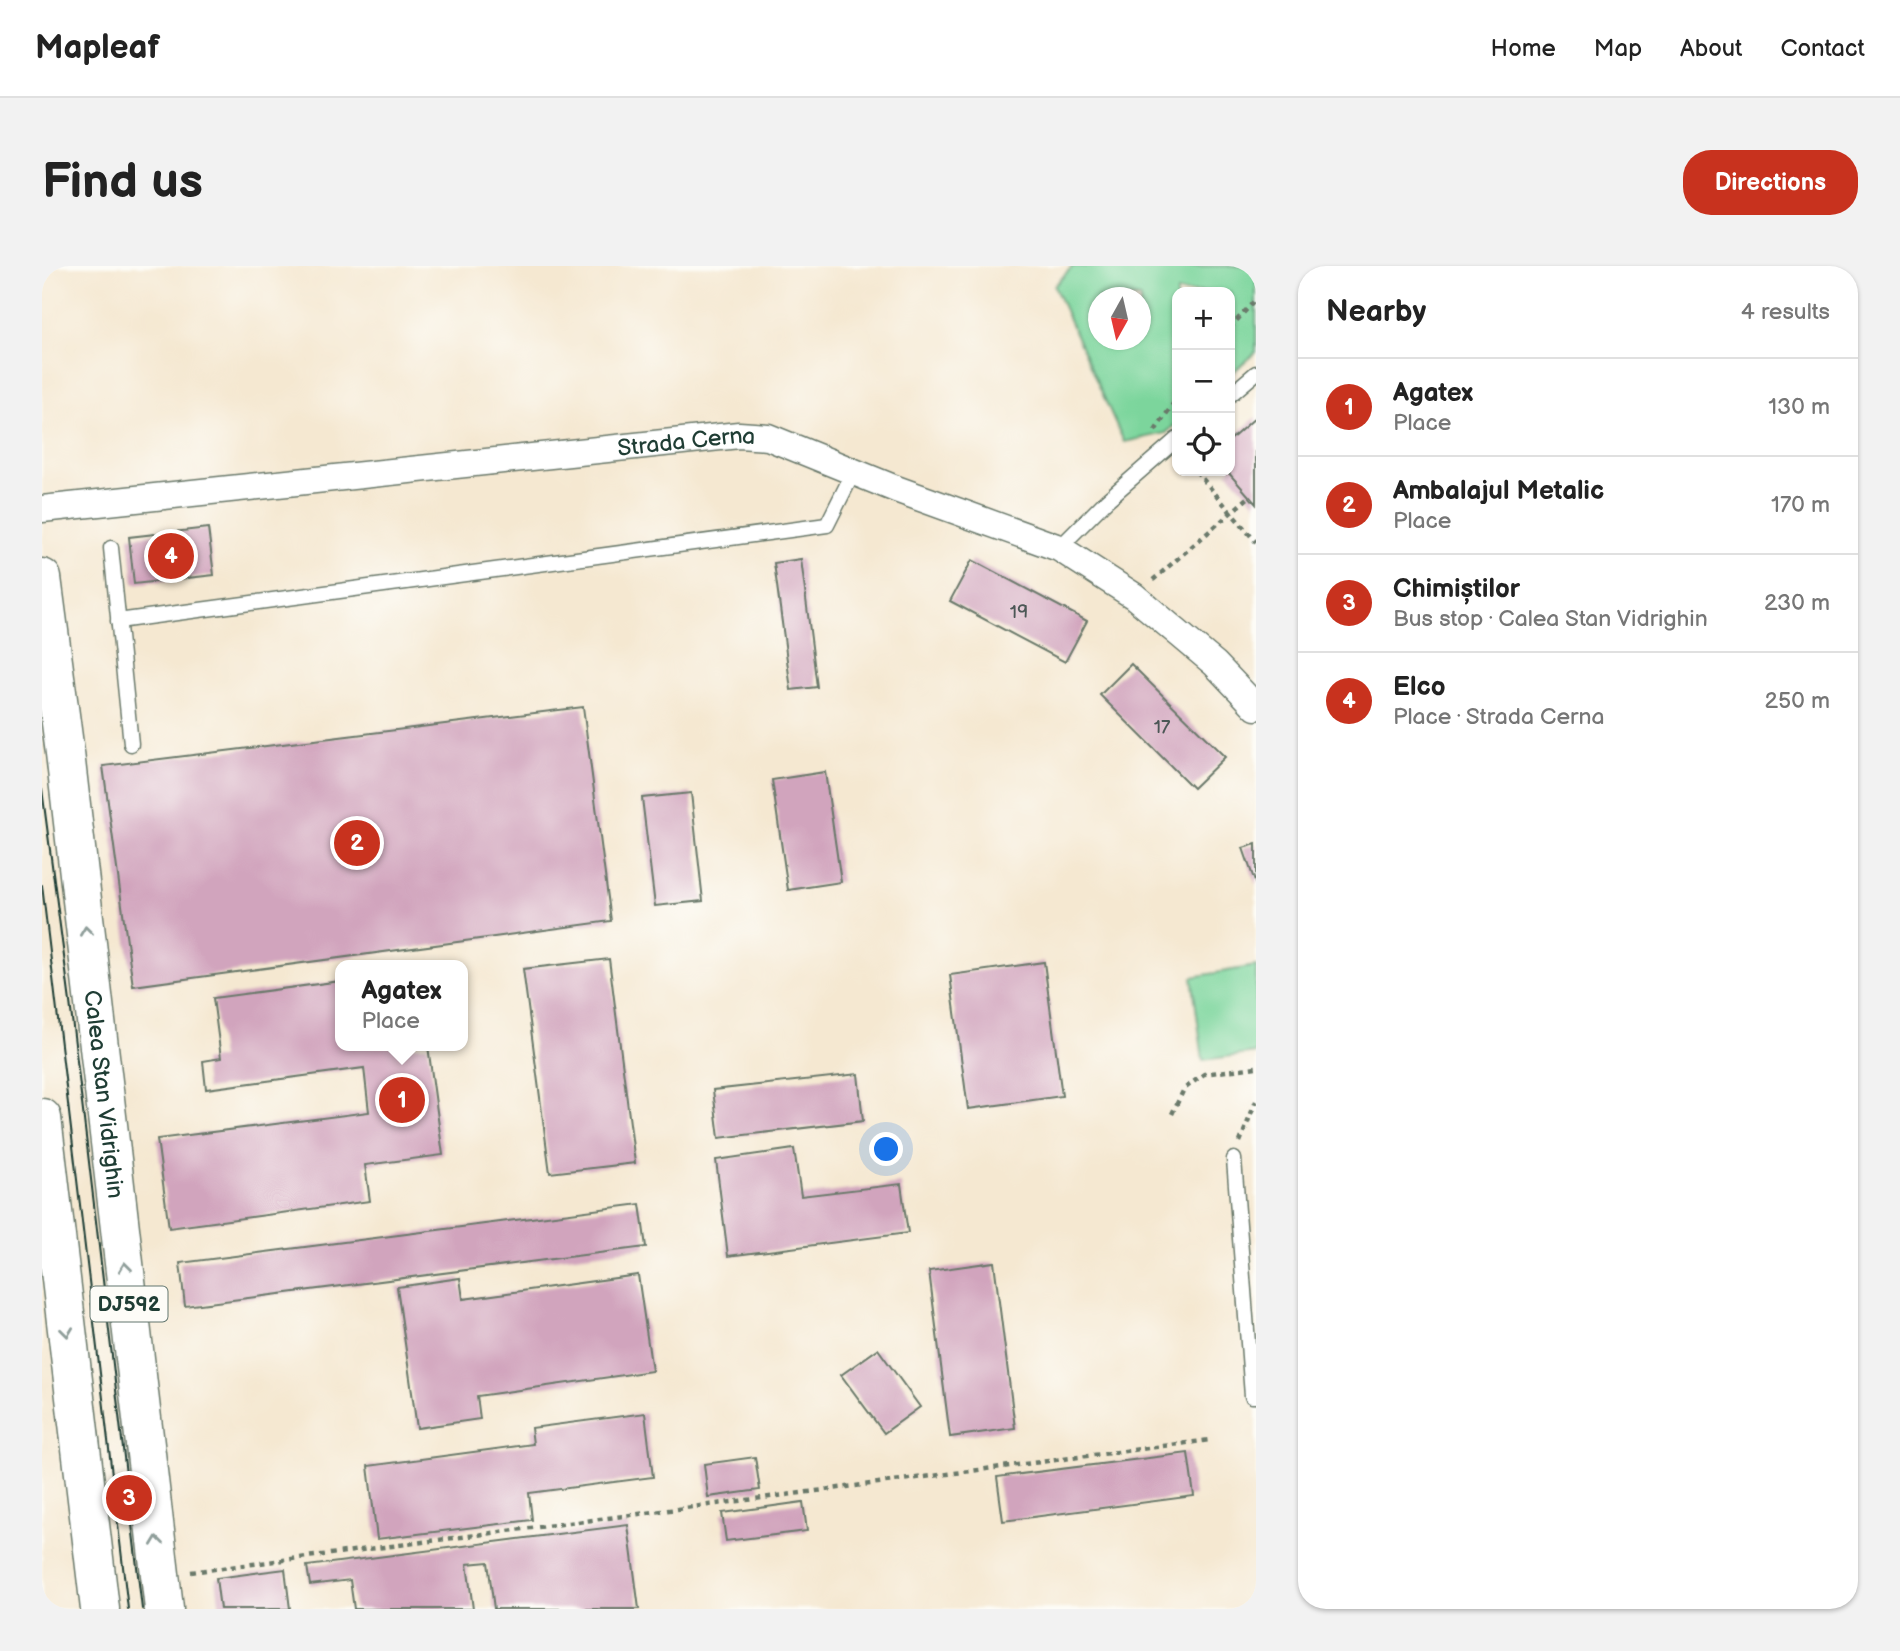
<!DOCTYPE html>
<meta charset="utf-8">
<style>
body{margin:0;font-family:"Balsamiq Sans",sans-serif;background:#f2f2f2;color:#222}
.controls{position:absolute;right:21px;top:21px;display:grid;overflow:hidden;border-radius:14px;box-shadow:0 2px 5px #0004}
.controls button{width:63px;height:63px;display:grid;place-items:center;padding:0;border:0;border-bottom:2px solid #e0e0e0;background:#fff;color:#222;font:35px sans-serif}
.compass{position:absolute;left:1046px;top:21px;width:63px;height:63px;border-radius:50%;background:#fff;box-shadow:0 2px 5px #0004;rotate:188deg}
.you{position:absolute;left:845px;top:884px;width:24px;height:24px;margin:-18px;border:5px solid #fff;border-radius:50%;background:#1a73e8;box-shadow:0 0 0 10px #1a73e833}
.badge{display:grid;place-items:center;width:46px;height:46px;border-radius:50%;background:#c8321e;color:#fff;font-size:23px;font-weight:700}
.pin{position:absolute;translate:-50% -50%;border:4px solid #fff;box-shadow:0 2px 7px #0006}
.popup{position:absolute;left:293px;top:694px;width:133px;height:91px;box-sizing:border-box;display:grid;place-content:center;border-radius:14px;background:#fff;filter:drop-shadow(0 2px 5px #0005);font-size:23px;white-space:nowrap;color:#767676}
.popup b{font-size:26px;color:#222}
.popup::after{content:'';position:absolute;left:50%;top:100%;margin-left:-14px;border:14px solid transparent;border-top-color:#fff}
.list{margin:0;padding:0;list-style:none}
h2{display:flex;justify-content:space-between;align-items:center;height:91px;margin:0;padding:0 28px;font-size:30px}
h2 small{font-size:23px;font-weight:400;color:#767676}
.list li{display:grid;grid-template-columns:46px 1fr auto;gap:21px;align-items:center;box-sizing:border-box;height:98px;padding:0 28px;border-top:2px solid #e0e0e0}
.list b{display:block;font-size:26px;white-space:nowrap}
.list p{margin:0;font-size:23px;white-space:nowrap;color:#767676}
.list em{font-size:23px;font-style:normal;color:#767676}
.icon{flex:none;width:38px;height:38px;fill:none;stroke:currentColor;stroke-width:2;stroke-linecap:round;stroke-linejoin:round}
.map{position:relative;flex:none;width:1214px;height:1343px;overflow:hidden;border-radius:28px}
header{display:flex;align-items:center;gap:42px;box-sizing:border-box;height:98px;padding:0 35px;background:#fff;border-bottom:2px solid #e0e0e0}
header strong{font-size:33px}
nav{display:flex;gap:38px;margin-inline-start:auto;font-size:24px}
.intro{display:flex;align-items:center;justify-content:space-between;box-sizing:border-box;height:168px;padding:0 42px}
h1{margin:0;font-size:49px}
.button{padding:18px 32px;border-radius:28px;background:#c8321e;color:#fff;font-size:24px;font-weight:700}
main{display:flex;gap:42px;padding:0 42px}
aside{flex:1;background:#fff;border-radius:28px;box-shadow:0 2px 5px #0004}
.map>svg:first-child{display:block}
.green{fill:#7bd59c;stroke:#4d8968;stroke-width:2;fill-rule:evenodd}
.building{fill:#d1a4bd}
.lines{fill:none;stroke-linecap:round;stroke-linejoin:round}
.lane-casing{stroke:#6a796b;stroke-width:17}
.street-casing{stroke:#6a796b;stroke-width:29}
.primary-casing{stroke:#6a796b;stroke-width:41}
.path{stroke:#6a796b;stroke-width:4.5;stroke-dasharray:5 5;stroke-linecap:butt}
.lane{stroke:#fff;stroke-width:14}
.street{stroke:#fff;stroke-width:26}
.primary{stroke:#fff;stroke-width:38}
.tram{stroke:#1f3d34;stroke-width:2}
.oneway{stroke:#8f9e9a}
.labels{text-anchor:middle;stroke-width:7;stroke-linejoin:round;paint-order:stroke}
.number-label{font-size:19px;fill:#4c5756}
.shield{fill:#fdfcf7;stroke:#62766e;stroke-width:2}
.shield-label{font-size:21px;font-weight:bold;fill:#1f3d34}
.street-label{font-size:23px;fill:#1f3d34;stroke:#fdfcf7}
</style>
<header>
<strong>Mapleaf</strong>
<nav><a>Home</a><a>Map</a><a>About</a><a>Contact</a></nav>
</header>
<div class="intro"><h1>Find us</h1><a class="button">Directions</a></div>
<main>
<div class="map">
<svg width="1214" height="1343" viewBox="0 0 1214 1343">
<rect width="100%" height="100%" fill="#fdfcf7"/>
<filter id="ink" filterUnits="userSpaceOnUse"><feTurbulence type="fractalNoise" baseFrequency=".0143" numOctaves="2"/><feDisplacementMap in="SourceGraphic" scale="14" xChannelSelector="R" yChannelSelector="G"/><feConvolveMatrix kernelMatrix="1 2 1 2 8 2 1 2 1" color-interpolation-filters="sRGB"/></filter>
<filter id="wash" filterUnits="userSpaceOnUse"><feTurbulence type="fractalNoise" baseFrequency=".00686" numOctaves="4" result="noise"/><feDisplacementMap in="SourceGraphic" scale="28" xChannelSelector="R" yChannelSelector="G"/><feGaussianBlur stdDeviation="1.57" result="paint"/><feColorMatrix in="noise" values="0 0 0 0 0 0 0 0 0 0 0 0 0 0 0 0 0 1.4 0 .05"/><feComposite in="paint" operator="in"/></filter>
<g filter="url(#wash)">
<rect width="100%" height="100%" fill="#f5e8d1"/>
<!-- green -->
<g class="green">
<path d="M1031,0H1214V86L1188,109V26H1135V157L1124,167L1082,176L1012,20ZM1056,32H1098V74H1056Z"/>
<path d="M1214,700V787L1161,794L1150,711Z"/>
</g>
<g id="blocks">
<!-- building -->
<g class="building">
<path d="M1214,151V238L1185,205H1188V174Z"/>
<path d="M166,262L172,309L92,318L87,271Z"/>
<path d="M759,293L775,421L749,424L732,297Z"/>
<path d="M930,294L1045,355L1023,396L908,335Z"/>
<path d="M1089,398L1183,491L1151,522L1058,429Z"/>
<path d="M541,441L569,655L91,720L61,500Z"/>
<path d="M783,506L799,616L746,624L730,514Z"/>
<path d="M649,527L661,635L613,640L600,532Z"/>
<path d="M1214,578V619L1201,582Z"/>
<path d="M567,693L593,897L508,907L481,703Z"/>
<path d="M1002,696L1020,830L926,843L908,709Z"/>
<path d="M299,715V780H386L401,889L323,899L328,935L127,962L115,873L327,846L322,802L164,823L161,795L179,792L171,732Z"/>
<path d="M816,808L821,855L677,872L671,824Z"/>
<path d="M752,883L759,930L859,918L866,967L686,990L674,894Z"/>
<path d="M598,938L604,981L143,1040L138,997Z"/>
<path d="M952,996L973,1162L908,1171L887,1005Z"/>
<path d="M596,1009L610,1105L435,1130L438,1153L375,1162L355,1021L418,1012L421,1033Z"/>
<path d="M836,1083L878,1141L842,1167L799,1109Z"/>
<path d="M603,1147L611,1211L487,1227L490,1254L335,1273L326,1200L491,1178L489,1162Z"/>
<path d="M1146,1187L1152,1230L961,1255L955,1211Z"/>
<path d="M713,1191L718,1224L666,1231L662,1198Z"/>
<path d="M761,1236L765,1265L684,1275L680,1247Z"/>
<path d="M586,1259L597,1343H452L446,1296L425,1298L431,1343H312L308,1314L268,1319L265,1300Z"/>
<path d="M243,1303L248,1343H178L174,1312Z"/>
</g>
</g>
</g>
<g filter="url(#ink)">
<use href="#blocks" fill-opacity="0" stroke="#6a796b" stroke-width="2"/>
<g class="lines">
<!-- lane casing -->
<g class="lane-casing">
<g id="lane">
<path d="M1188,129L1214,107"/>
<path d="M69,282L89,478"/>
<path d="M1017,282L1065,234L1135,173"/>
<path d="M76,355L785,259L812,205"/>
<path d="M1192,893L1210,1130H1214"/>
</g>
</g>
<!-- street casing -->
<g class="street-casing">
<g id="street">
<path id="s1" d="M0,243L697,169L726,171L854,223L1017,282L1092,330L1173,398L1214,441"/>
</g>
</g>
<!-- primary casing -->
<g class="primary-casing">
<g id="primary">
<path id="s2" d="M0,312L23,487L122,1343"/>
<path d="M0,852L58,1343"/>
</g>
</g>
<!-- path -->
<g class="path">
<path d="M1188,62L1214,33"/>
<path d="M1113,165L1135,132"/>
<path d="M1154,205L1214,276"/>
<path d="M1111,314L1207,231"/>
<path d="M1130,848L1142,823L1162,808L1214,801"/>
<path d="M1198,876L1214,835"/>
<path d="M149,1306L1168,1174"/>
</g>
<!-- lane -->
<use href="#lane" class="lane"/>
<!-- street -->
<use href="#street" class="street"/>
<!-- primary -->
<use href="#primary" class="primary"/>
<!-- tram -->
<g class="tram">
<path d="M0,523L28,736L100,1343"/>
<path d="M0,619L86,1343"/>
</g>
</g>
<!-- one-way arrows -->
<defs><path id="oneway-chevron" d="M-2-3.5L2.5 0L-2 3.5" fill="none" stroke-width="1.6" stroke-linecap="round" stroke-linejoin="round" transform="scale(1.75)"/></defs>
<g class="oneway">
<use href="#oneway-chevron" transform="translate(44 665) rotate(-97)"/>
<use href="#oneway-chevron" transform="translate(83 1001) rotate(-97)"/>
<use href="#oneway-chevron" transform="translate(25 1066) rotate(83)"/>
<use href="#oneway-chevron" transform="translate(115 1275) rotate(-97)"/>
</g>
</g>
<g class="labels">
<!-- number labels -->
<g class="number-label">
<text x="977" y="352">19</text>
<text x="1120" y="467">17</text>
</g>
<!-- shield labels -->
<rect class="shield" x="48.5" y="1020.5" width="77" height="35" rx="5"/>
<g class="shield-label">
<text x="87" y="1045">DJ592</text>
</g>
<!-- street labels -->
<g class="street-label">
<text dy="8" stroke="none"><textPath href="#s1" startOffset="648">Strada Cerna</textPath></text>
<text dy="8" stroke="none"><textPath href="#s2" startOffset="520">Calea Stan Vidrighin</textPath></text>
</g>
</g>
</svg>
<div class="controls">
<button>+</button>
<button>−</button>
<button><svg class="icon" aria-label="locate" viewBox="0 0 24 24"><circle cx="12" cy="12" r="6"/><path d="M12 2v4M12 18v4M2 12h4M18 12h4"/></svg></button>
</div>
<svg class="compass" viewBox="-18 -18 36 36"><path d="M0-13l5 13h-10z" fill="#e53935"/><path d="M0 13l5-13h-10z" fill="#767676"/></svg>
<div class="you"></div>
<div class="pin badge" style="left:360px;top:834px">1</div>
<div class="popup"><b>Agatex</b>Place</div>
<div class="pin badge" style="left:315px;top:577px">2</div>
<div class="pin badge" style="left:87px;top:1232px">3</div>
<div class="pin badge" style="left:129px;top:290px">4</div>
</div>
<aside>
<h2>Nearby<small>4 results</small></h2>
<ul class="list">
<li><span class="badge">1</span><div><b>Agatex</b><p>Place</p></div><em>130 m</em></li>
<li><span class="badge">2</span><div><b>Ambalajul Metalic</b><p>Place</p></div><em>170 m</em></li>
<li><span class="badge">3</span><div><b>Chimiștilor</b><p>Bus stop · Calea Stan Vidrighin</p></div><em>230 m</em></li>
<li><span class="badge">4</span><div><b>Elco</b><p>Place · Strada Cerna</p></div><em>250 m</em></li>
</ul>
</aside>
</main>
